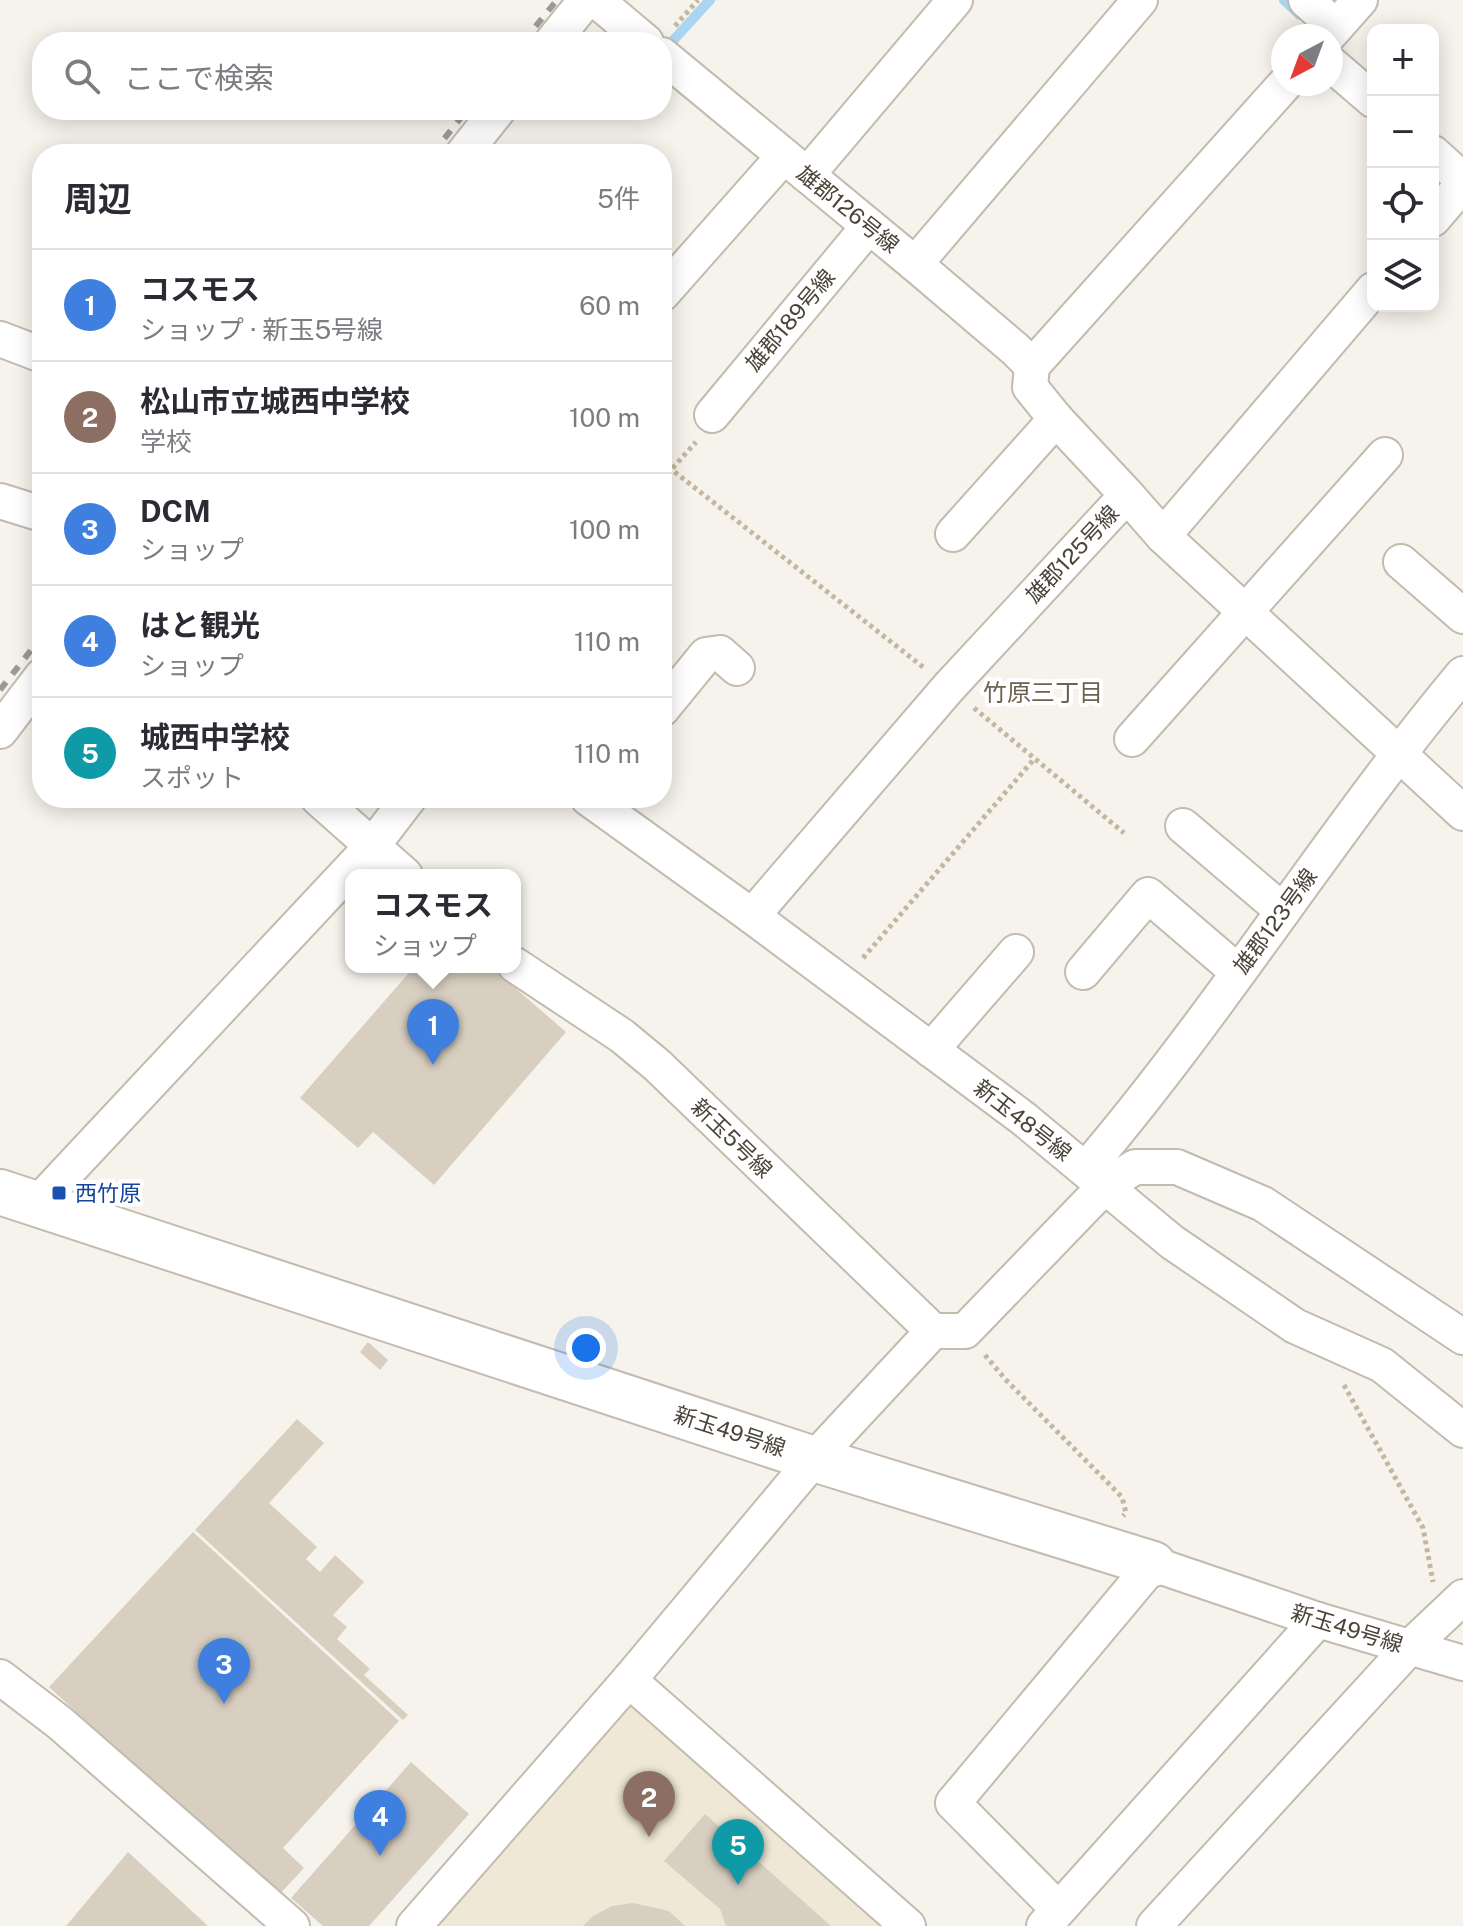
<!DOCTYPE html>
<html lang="ja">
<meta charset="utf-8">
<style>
body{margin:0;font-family:"Public Sans","Noto Sans JP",sans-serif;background:#f2f2f3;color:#2b2b33}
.controls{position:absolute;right:24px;top:24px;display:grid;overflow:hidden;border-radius:16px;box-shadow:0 4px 20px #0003}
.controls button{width:72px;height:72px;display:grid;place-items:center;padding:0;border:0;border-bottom:2px solid #e1e1e2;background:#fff;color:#2b2b33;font:40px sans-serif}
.compass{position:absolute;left:1271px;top:24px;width:72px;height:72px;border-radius:50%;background:#fff;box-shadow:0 4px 20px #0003;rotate:221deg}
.you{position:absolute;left:586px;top:1348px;width:28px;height:28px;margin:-20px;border:6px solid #fff;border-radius:50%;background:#1a73e8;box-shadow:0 0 0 12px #1a73e833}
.badge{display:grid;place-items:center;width:52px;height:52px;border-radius:50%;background:#fc3f1d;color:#fff;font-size:26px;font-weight:700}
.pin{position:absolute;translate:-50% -66px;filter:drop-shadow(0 2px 4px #0008)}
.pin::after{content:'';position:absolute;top:42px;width:28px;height:24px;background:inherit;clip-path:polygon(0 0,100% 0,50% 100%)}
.popup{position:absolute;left:345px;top:869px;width:176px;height:104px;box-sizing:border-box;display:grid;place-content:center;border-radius:16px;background:#fff;filter:drop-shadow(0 2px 6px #0005);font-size:26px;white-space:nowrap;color:#7c7c81}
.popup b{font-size:30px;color:#2b2b33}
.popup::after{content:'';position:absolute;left:50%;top:100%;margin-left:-16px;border:16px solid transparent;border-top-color:#fff}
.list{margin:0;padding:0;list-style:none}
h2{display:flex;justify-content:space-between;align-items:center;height:104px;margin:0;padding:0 32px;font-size:34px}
h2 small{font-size:26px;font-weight:400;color:#7c7c81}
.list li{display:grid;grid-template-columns:52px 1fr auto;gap:24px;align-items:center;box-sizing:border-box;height:112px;padding:0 32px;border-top:2px solid #e1e1e2}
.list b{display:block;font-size:30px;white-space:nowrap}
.list p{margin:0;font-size:26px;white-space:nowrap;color:#7c7c81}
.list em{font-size:26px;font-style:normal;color:#7c7c81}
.icon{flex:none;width:44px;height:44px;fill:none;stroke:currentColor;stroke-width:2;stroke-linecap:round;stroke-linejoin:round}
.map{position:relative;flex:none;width:1463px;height:1926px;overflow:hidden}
.search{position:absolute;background:#fff;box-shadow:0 4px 20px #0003;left:32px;top:32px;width:640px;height:88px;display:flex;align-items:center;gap:20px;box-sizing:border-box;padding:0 28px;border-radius:32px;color:#7c7c81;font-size:30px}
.panel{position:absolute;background:#fff;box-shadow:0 4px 20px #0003;left:32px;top:144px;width:640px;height:664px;border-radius:32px}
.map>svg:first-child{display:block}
.education{fill:#efe8d6}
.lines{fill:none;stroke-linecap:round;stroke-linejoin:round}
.stream{stroke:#a9d4f2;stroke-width:10}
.building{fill:#d8cfc1}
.minor-casing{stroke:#c2bbae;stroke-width:38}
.tertiary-casing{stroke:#c2bbae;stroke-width:48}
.path{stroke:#c4b79f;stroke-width:5;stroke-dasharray:4 4;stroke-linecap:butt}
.minor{stroke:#fff;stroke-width:34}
.tertiary{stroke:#fff;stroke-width:44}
.rail{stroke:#9a9a9a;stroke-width:6;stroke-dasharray:10 10;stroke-linecap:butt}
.transit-dot{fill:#1a4fb4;stroke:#fff;stroke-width:3}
.labels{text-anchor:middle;stroke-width:8;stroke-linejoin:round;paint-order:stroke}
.street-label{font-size:22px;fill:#4b4439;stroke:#fff}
.transit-label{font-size:22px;fill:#164399;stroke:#fff;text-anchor:start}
.neighbourhood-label{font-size:24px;fill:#6e6250;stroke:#fff}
</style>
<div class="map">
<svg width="1463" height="1926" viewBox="0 0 1463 1926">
<rect width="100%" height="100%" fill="#f6f3ec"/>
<!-- education -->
<path class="education" d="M645,1703L893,1926H425L619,1707Z"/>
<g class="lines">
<!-- stream -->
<g class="stream">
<path d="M1284,0L1300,15"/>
<path d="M668,46L710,0"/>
</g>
</g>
<!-- building -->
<g class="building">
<path d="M414,967H491L566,1032L434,1185L373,1132L358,1148L300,1098Z"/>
<path d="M368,1342L388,1360L380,1370L360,1352Z"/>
<path d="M297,1419L324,1443L269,1503L317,1547L306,1559L320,1572L335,1555L364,1582L333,1615L347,1627L337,1639L370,1669L364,1675L408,1715L403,1720L195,1530Z"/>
<path d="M193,1532L399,1721L283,1848L304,1868L277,1897L49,1687Z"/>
<path d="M411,1762L469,1814L369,1926H323L291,1898Z"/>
<path d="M705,1814L831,1926H726L720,1909L664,1861Z"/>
<path d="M128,1852L208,1926H66Z"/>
<path d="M633,1903L669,1911L685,1926H583L593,1916L612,1906Z"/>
</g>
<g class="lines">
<!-- minor casing -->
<g class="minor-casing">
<g id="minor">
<path d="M596,0L646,42"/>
<path d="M1306,0L1336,27"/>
<path d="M1328,36L1360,0"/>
<path d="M552,42L586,0"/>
<path d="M662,55L915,264L1015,349L1032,366"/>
<path d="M1331,64L1373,100"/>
<path d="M1433,153L1463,180"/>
<path d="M463,154L498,110"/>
<path d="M807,175L955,0"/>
<path d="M1433,219L1463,184"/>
<path d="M915,264L1140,0"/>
<path d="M662,294L784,156"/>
<path d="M0,339L42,355"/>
<path d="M712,415L869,226"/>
<path d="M1127,495L1163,536L1463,813"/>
<path d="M0,501L42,514"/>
<path d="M953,534L1056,419"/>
<path d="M1163,536L1373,290"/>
<path d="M1401,562L1463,616"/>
<path d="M662,709L706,655L720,653L737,668"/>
<path d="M0,731L42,676"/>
<path d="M1132,739L1385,455"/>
<path d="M318,798L405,875"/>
<path d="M588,798L752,916L1024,1119L1172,1242L1295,1326L1382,1365L1463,1430"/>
<path d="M1183,826L1283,911"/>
<path d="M752,916L949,687L1127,495L1056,419L1030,387L1032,366L1285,84"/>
<path d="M515,965L622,1036L657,1065L933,1331"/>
<path d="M1083,972L1148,895L1238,972"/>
<path d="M931,1050L1016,952"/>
<path d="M1086,1169C1221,1011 1330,833 1463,674"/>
<path d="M36,1205L373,845L409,798"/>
<path d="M0,1677L60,1723L292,1926"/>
<path d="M629,1680L908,1926"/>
<path d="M1058,1909L953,1803L1153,1564L1318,1620L1463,1663"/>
<path d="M414,1926L629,1680L814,1459L933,1331H965L1105,1186L1135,1167H1177L1263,1204L1463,1337"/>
<path d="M1044,1926L1318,1620"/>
<path d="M1154,1926L1409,1648L1463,1597"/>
</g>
</g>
<!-- tertiary casing -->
<g class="tertiary-casing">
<path id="tertiary" d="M0,1192L814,1459L1153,1564"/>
</g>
<!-- path -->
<g class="path">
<path d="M675,26L698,0"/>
<path d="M662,462L923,667"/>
<path d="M662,480L696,442"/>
<path d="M974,708L1124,833"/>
<path d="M863,958L1035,758"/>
<path d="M985,1355L1005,1379L1122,1497L1126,1513L1123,1516"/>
<path d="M1344,1385L1423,1528L1433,1582"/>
</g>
<!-- minor -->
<use href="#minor" class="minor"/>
<!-- tertiary -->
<use href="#tertiary" class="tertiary"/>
<!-- rail -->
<g class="rail">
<path d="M523,42L557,0"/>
<path d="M432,154L467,110"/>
<path d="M0,690L42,636"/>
</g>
</g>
<!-- markers -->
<rect class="transit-dot" x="51" y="1185" width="16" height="16" rx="4"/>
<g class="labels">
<!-- street labels -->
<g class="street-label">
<text transform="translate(848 209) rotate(39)" y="8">雄郡126号線</text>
<text transform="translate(790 320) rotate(-50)" y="8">雄郡189号線</text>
<text transform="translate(1072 554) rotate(-47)" y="8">雄郡125号線</text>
<text transform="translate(1275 921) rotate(-54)" y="8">雄郡123号線</text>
<text transform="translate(1023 1120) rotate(38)" y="8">新玉48号線</text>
<text transform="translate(732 1138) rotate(44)" y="8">新玉5号線</text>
<text transform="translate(730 1431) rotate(18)" y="8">新玉49号線</text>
<text transform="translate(1347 1628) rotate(17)" y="8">新玉49号線</text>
</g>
<!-- transit labels -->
<g class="transit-label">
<text x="75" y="1201">西竹原</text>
</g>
<!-- neighbourhood labels -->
<g class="neighbourhood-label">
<text x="1043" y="701">竹原三丁目</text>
</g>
</g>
</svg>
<div class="controls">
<button>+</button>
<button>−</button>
<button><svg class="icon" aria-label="locate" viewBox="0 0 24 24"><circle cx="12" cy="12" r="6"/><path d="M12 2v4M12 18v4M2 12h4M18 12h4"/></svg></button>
<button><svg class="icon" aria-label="layers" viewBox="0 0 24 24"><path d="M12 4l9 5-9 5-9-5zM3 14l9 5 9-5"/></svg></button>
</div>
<svg class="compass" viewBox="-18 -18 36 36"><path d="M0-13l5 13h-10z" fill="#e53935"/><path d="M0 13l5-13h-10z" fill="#7c7c81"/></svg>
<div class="you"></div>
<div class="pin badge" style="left:433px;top:1065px;background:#3f7fe0">1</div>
<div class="popup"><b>コスモス</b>ショップ</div>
<div class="pin badge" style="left:649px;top:1837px;background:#8d6e63">2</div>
<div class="pin badge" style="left:224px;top:1704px;background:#3f7fe0">3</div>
<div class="pin badge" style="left:380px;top:1856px;background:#3f7fe0">4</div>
<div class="pin badge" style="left:738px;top:1885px;background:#0f9aa8">5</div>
<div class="search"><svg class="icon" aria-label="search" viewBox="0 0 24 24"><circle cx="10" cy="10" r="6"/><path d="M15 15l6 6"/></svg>ここで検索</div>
<section class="panel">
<h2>周辺<small>5件</small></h2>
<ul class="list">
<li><span class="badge" style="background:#3f7fe0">1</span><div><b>コスモス</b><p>ショップ · 新玉5号線</p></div><em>60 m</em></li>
<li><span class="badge" style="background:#8d6e63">2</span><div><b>松山市立城西中学校</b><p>学校</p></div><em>100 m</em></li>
<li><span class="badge" style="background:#3f7fe0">3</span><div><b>DCM</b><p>ショップ</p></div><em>100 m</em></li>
<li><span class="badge" style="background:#3f7fe0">4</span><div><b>はと観光</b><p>ショップ</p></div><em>110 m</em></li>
<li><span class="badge" style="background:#0f9aa8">5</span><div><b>城西中学校</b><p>スポット</p></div><em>110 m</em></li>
</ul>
</section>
</div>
